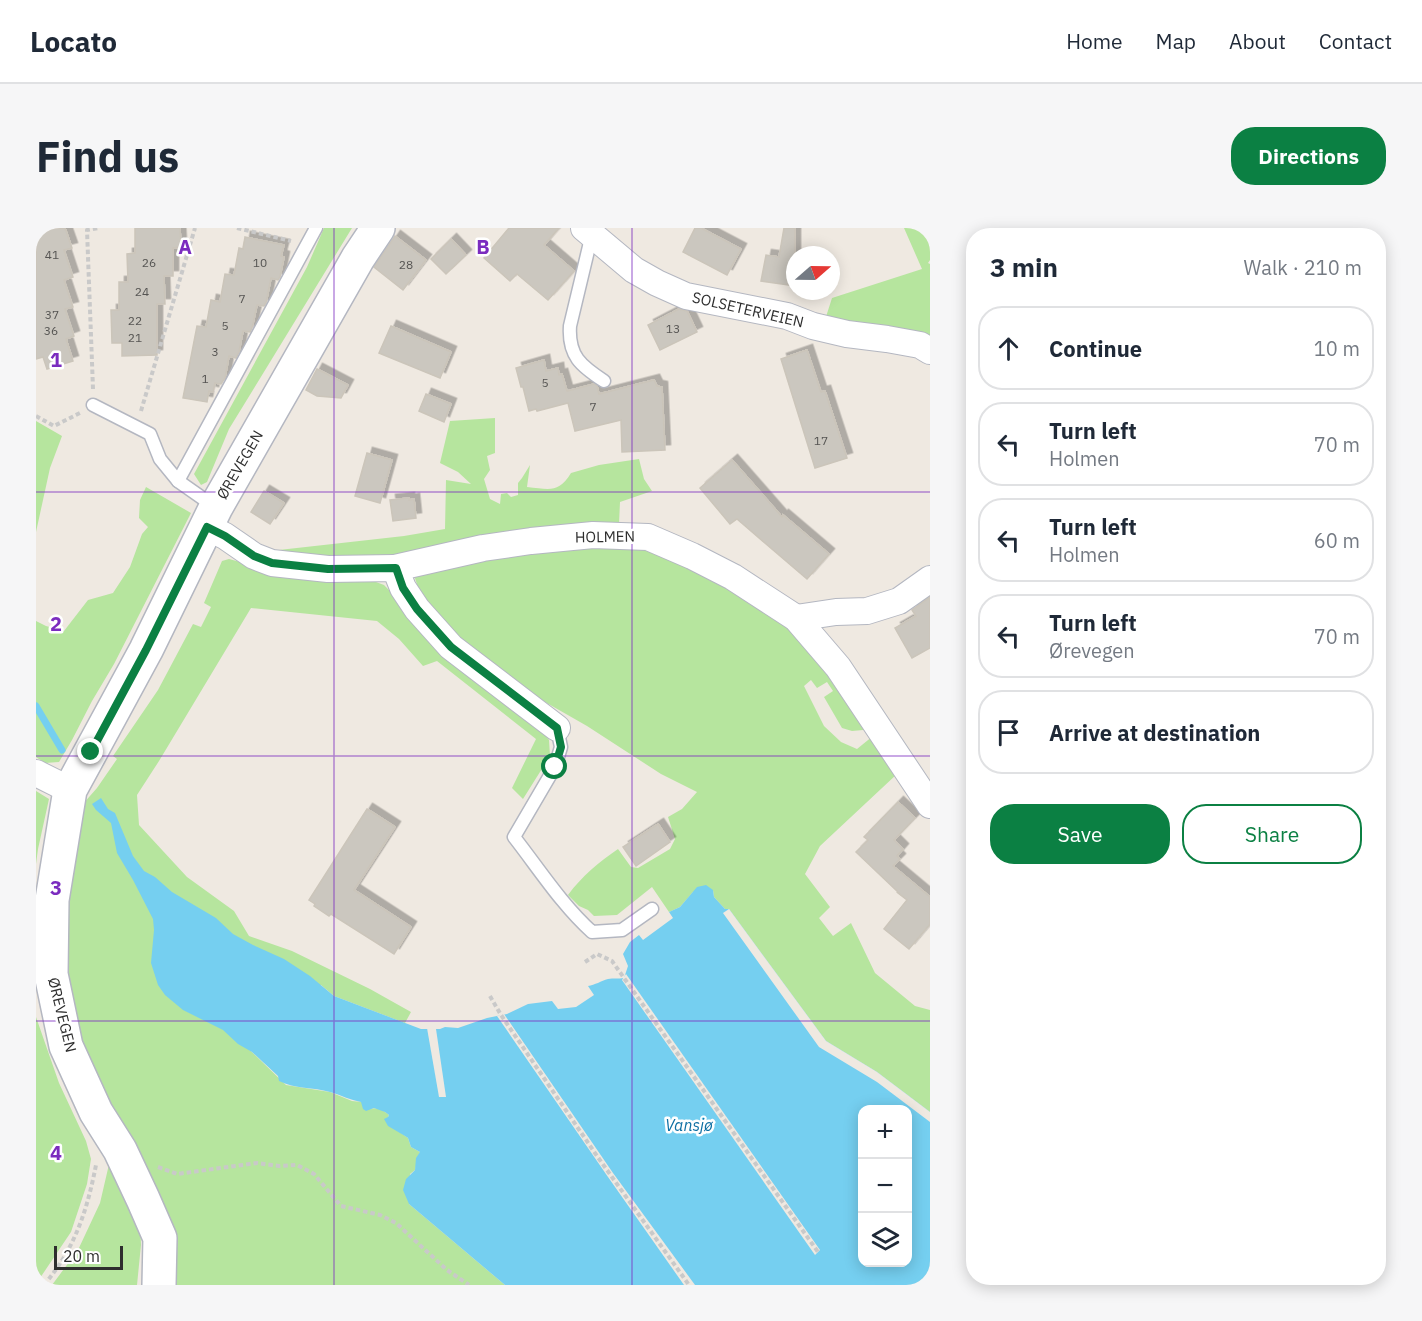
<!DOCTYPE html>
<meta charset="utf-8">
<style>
body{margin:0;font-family:"IBM Plex Sans",sans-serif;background:#f6f6f7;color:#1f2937}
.controls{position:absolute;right:18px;bottom:18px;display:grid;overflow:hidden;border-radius:12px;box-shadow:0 3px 15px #0003}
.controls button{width:54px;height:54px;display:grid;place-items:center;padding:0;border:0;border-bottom:2px solid #e0e1e3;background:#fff;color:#1f2937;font:30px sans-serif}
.compass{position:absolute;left:750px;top:18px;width:54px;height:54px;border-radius:50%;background:#fff;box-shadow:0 3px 15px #0003;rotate:70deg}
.scale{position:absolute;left:18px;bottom:15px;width:69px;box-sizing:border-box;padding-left:6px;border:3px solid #2e2e2e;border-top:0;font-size:16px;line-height:21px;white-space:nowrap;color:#2e2e2e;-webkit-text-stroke:4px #fff;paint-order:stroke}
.stop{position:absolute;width:18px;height:18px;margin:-14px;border:4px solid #0b8043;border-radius:50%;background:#fff}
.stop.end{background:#0b8043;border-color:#fff;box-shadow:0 2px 6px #0008}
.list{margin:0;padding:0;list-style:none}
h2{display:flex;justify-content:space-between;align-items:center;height:78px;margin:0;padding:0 24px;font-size:26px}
h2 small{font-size:20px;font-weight:400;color:#747a83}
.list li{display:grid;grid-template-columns:39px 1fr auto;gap:18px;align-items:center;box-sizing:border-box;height:84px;margin:0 12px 12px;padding:0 12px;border:2px solid #e0e1e3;border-radius:24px}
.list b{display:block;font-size:22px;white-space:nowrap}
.list p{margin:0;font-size:20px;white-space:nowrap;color:#747a83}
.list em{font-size:20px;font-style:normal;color:#747a83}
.actions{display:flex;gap:12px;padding:18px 24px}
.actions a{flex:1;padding:14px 0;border:2px solid #0b8043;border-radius:24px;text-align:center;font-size:21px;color:#0b8043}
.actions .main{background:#0b8043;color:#fff}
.icon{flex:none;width:33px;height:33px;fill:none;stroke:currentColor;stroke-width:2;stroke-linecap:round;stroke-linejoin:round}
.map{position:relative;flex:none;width:894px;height:1057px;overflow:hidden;border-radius:24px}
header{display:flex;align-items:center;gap:36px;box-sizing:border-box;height:84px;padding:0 30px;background:#fff;border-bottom:2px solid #e0e1e3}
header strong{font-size:28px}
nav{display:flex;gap:33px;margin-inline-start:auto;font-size:21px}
.intro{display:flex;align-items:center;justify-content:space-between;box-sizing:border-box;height:144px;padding:0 36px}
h1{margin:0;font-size:42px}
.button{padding:15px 27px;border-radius:24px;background:#0b8043;color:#fff;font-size:21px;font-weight:700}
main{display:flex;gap:36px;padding:0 36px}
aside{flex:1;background:#fff;border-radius:24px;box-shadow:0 3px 15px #0003}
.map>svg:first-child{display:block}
.green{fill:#b6e59e}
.water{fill:#75cff0;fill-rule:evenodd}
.pier{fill:#efe9e1}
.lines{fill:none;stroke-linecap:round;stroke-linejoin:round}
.stream{stroke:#75cff0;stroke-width:7}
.building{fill:#cbc7bf;stroke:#cbc5ba;stroke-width:1.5;filter:url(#shadow)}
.lane-casing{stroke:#b4b7c1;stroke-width:15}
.street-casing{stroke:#b4b7c1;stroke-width:28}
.secondary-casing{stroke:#b4b7c1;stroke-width:36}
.path{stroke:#c9c9c9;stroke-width:4;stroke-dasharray:4.5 3;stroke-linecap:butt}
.lane{stroke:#fff;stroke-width:12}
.street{stroke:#fff;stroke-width:26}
.secondary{stroke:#fff;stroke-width:33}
.route{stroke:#0b8043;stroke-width:8}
.grid{fill:none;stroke:#7b2cbf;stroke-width:1.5;stroke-opacity:0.55}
.labels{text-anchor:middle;stroke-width:5;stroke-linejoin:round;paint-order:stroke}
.number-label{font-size:12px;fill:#555452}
.street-label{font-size:15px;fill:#2e2e2e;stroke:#fff}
.water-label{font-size:16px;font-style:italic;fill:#0d6fa3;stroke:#fff}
.grid-label{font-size:20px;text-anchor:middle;font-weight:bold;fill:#7b2cbf;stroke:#fff;stroke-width:5;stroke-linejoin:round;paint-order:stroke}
</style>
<header>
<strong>Locato</strong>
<nav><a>Home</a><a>Map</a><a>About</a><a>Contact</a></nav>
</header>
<div class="intro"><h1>Find us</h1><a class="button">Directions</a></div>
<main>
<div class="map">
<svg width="894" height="1057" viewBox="0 0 894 1057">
<defs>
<filter id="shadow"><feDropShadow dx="5.5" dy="-5.5" stdDeviation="0" flood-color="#0004"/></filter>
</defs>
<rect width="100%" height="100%" fill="#efe9e1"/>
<!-- green -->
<g class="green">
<path d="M288,0H316L193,201L171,254L165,257L158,246L271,39Z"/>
<path d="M868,0H894V32L892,35L894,36V116L788,95L796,70L886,41Z"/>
<path d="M459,190V225L451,228L454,242L448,251L454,271L464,276L465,266L471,265L475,269L482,267V255L486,250L494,237L491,259C513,261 522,266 535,245L563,237L603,231L608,251L616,263L584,274L583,296L336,336L234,323L368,308L409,301L410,252L435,256L422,244L404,235L414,193Z"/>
<path d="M0,193L26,208L14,240L0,304Z"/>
<path d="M110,259L155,285L78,436L56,473L36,512L23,534L9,535L0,529V393L10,398L28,403L52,372L77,365L94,339L106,306L112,299L103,290L104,272Z"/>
<path d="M597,314L690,353L763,403L833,494L827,502L816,503L806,500L788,469L797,463L791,454L781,460L775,452L768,458L788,498L805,514L821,521L837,508L861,546L784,618L769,646L794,679L783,690L797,708L815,695L839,745L879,778L894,782V884L841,844L790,813L693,681H689L678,669L677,662L657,664L644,679L633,684L616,659L581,687L558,688L552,682L543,678L532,667C546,648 563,634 582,621L595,639L602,640L634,621L639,611L632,589L646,581L661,564L625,546L551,498L474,454L423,414L385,369L378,347L420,332Z"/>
<path d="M193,331L245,345L332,351L348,357L362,371L502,498L513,512L514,528L487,571L476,560L500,511L401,433L387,438L363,411L341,393L215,380L123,533L101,567L103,597L151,649L198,683L213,708L256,723L334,761L375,784L369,795L298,768L285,757L211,820L216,824L250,857L294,864L316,873L326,874L334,881C341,879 347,882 353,887L352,889L365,905L372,910L375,919L384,924L379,942L374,946L373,976L469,1057H135L97,924L40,804L27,743L26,690L46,577L61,560L81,531L77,528L122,462L157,396L165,399L175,379L168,375L186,333Z"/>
<path d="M0,563L13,571L2,621L0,636Z"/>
<path d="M0,789L23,855L50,913L55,931L51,956L35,1004L0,1056Z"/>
<path d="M74,932L104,994L105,1017L101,1057H16L42,1022L64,975Z"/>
</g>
<!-- water -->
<path class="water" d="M65,570L72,581L79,585L97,628L108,643L119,649L136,664L180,690L197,706L217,717L248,731L274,748L298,768L385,801H404L409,799L422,800L451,790L471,786L492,776L516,773L522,781L540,779L558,767L552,758C559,757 565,753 572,751C577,750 583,751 588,750L592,738L587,726L594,714L603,707L607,712L637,690L633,684L644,679L661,659L670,657L677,662L678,669L689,681H693L790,813L841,844L894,884V1057H469L373,976L367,962L370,951L379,942L380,930L384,924L375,919L372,910L369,908L352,898L348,891L352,889L353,887L349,884L338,880L330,883L327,881L325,874C314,872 305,867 294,864C277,859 259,861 243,853L242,848L216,824L202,816L187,802L147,782L129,767L122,757L115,735L118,702L117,691L97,652L81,625L75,595L60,582L56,576ZM826,882H872V1034H826Z"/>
<!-- pier -->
<g class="pier">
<path d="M693,681L790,813L841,844L894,884V894L841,854L783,819L687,685Z"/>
<path d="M590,746L784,1022L779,1027L586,752Z"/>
<path d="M468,786L577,945L659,1057H648L572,949L461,788Z"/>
<path d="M391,800L400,801L410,869H403Z"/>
</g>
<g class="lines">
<!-- stream -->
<path class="stream" d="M0,478L26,522"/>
</g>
<!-- building -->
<g class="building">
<path d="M0,0H29L36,20L28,22L37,49L28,52L37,79L29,81L38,108L30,111L37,133L11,141L7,129L0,131Z"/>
<path d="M99,0H144L145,19L137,20V48H128L129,76H121V127L86,128V115H76L75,82H83V54H92L91,26L99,25Z"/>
<path d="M473,0H523L508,17L538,43L512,72L481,46L474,53L448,30Z"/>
<path d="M659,0H665L705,21L691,47L647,24Z"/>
<path d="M748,0H759V58L725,53L730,27L743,29Z"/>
<path d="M359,8L390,32L367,62L338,39Z"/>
<path d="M209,9L248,17L245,28L248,29L244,49L242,52L235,50L230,75L228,78L221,77L216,100L214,104L207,103L203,124L200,130L193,128L189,150L185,156L179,155L177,164L173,163L171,174L147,170L161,98L170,99L175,72L184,74L189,46L198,47L203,20L207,21Z"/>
<path d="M415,11L430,27L410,46L395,31Z"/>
<path d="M643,81L651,83L661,104L624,122L612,97Z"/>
<path d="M355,98L415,124L404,150L343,125Z"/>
<path d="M771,122L785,164L789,163L811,230L779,240L745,131Z"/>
<path d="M508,132L510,143L522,140L523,147L526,146L531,163L558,156L561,158L563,166L618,152L621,158L626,159L629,222L586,224L585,192L539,203L532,175L501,183L500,181L493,183L487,159H485L480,140Z"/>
<path d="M281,141L312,157L305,170L281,168L270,162Z"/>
<path d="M390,166L415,176L408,194L383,183Z"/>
<path d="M331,225L356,232L344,275L319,268Z"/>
<path d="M696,232L746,289L747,287L793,326L771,351L701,291L694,296L664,260Z"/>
<path d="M228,263L248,275L234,296L215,284Z"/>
<path d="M373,270V272L378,271L380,290L357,293L354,272Z"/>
<path d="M894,369V420L876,430L859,400L880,388L876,382Z"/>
<path d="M862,574L879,590L858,612L867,621L861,628L864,631L857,638L894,669V696L873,721L848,701L871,672L862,665H863L820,624L832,612L828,609Z"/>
<path d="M331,581L359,599L318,662L375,699L358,726L295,686L293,688L278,678L279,676L273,672Z"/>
<path d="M622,596L634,614L600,638L587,619Z"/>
</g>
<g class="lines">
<!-- lane casing -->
<g class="lane-casing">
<g id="lane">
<path d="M556,6L534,98C532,128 545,138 568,153"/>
<path d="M57,177L114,206L124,231L142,253L179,279"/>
<path d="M142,253L280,0"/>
<path d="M521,500L525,519L519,539L478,609C503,641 526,677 556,704L586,702L616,681"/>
</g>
</g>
<!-- street casing -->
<g class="street-casing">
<g id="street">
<path d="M548,0L598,42L621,55L650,68L751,88L777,98L811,106L851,111L884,117L894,123"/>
<path d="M171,299L189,308L218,328L236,335L292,341L359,340L367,360L381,381L415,419L521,500"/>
<path d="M359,340L447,320L495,313L557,307L612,309L656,328L697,349L760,390L802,439L894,577"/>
<path d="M760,390L800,384L831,383L863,373L894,351"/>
<path d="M0,545L34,562"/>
</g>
</g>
<!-- secondary casing -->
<g class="secondary-casing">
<path id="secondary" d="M123,1057L124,1010L107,971L84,922L60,884L30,818L15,746L16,672L34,562L110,422L180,279L322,30L342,0"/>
</g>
<!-- path -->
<g class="path">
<path d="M201,0L255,13"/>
<path d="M57,161L51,2L63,0"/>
<path d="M105,183L159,0"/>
<path d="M0,188L18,198L44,185"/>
<path d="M549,734L561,726L576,733L782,1024"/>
<path d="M454,768L465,787L561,928L653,1057"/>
<path d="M122,939L141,946L221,935L243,938L261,937L278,946L305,978L344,987L360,995L411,1042L433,1057"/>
<path d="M8,1057C39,1020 51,983 60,937"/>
</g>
<!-- lane -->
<use href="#lane" class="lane"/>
<!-- street -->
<use href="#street" class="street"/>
<!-- secondary -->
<use href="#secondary" class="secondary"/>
</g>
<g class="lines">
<!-- route -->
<path class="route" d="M55,524L110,422L171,299L189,308L218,328L236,335L292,341L360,340L367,360L381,381L415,419L521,500L525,519L519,539"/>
</g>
<!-- grid -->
<path class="grid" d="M298,0V1057M596,0V1057M0,264H894M0,528H894M0,793H894"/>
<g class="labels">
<!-- number labels -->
<g class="number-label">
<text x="16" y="31">41</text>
<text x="113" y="39">26</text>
<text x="224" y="39">10</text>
<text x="370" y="41">28</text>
<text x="106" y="68">24</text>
<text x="206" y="75">7</text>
<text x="16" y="91">37</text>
<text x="99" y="97">22</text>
<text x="189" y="102">5</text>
<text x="637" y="105">13</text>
<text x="15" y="107">36</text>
<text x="99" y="114">21</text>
<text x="179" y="128">3</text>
<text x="169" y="155">1</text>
<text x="509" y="159">5</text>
<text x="557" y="183">7</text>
<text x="785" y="217">17</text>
</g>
<!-- street labels -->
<g class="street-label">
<text transform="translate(712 82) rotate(13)" y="5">SOLSETERVEIEN</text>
<text transform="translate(204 237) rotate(-60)" y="5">ØREVEGEN</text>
<text transform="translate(569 309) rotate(-1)" y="5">HOLMEN</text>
<text transform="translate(26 787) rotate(76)" y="5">ØREVEGEN</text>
</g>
<!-- water labels -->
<g class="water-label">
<text x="653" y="903">Vansjø</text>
</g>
</g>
<g class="grid-label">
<text x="149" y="26">A</text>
<text x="447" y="26">B</text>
<text x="20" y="139">1</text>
<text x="20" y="403">2</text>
<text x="20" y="667">3</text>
<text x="20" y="932">4</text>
</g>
</svg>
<div class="controls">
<button>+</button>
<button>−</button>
<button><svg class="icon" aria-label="layers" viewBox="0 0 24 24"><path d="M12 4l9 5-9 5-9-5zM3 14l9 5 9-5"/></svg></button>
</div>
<svg class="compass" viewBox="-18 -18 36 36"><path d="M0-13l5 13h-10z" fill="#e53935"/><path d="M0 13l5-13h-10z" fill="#747a83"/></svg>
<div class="scale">20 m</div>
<div class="stop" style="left:519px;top:539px"></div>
<div class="stop end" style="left:55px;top:524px"></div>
</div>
<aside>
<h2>3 min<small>Walk · 210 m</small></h2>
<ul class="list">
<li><svg class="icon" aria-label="ahead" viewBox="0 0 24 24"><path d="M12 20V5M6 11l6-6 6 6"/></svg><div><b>Continue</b></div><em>10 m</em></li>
<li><svg class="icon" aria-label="left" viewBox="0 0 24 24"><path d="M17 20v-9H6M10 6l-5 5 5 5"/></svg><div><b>Turn left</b><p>Holmen</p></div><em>70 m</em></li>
<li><svg class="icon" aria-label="left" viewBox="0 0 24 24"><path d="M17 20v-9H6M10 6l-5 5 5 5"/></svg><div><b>Turn left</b><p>Holmen</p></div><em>60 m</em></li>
<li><svg class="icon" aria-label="left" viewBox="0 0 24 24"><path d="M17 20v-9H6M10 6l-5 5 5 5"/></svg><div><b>Turn left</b><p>Ørevegen</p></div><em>70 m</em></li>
<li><svg class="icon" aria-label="arrive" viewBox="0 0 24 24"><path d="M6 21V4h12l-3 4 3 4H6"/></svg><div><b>Arrive at destination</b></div></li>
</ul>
<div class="actions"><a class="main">Save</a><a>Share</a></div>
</aside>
</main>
